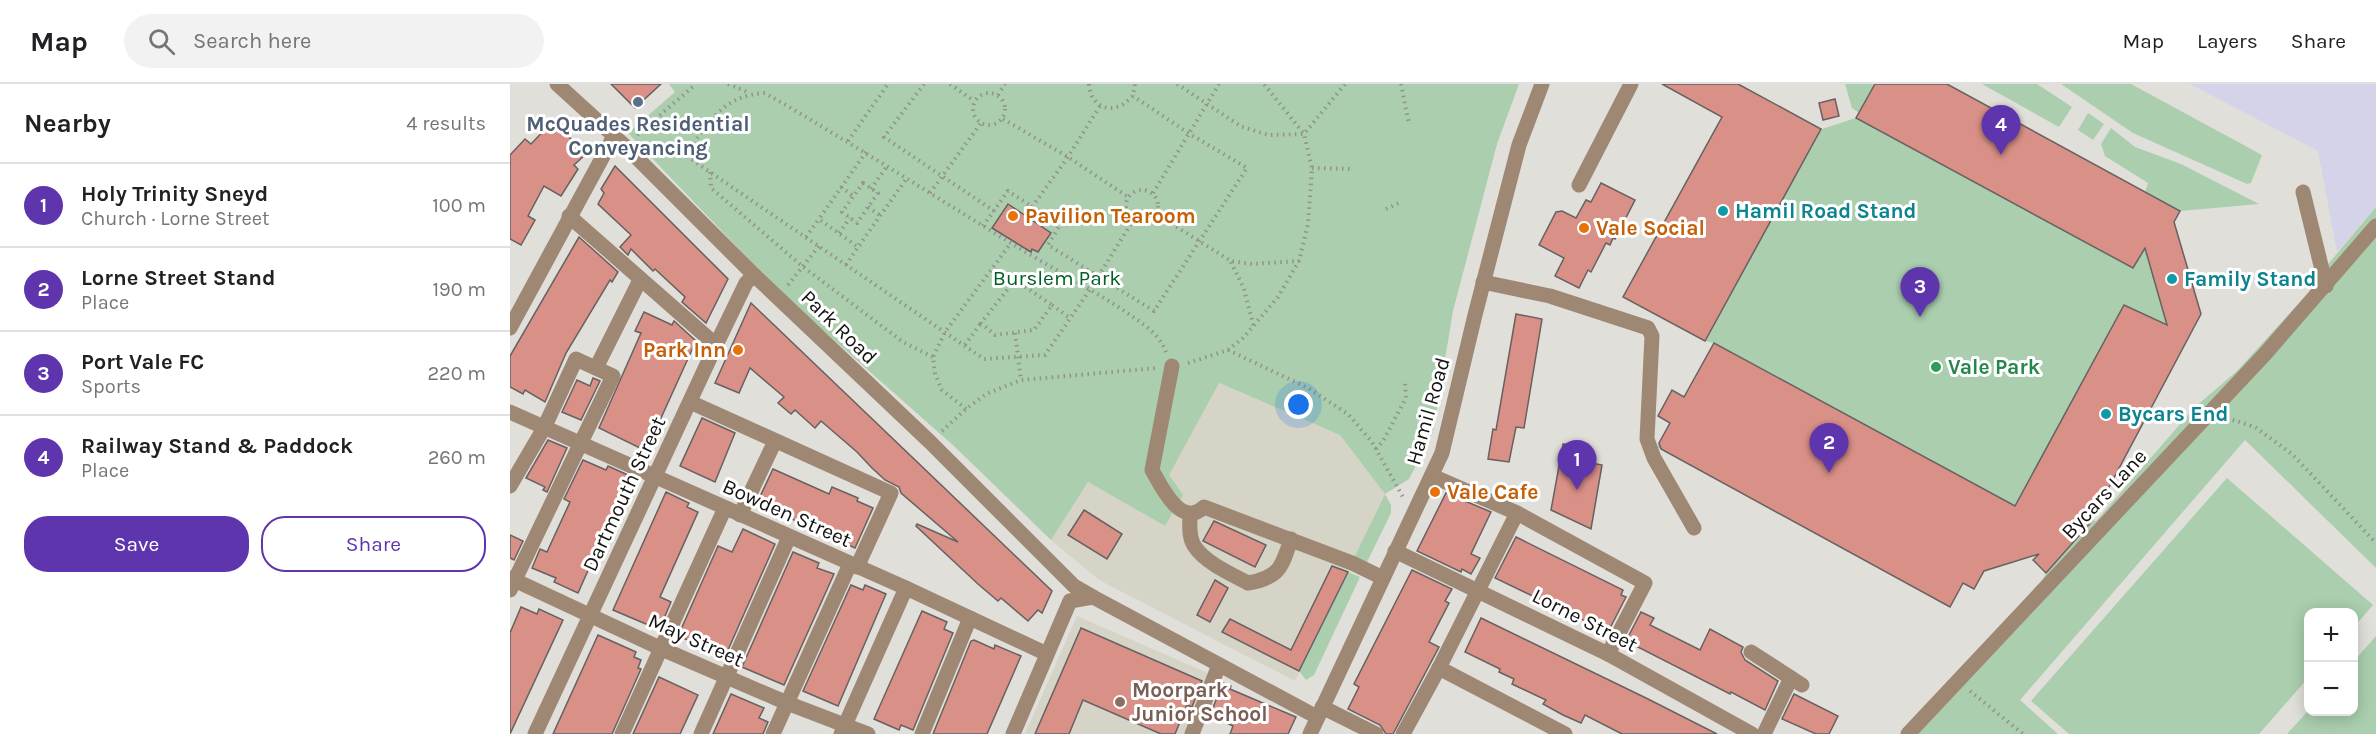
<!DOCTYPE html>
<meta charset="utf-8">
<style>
body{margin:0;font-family:Karla,sans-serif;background:#f2f2f2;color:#202124}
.controls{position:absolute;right:18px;bottom:18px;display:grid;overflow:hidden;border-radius:12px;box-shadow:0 3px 15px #0003}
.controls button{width:54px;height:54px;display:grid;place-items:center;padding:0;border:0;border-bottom:2px solid #e0e0e0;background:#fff;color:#202124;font:30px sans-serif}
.you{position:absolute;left:789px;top:321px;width:21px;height:21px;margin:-15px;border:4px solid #fff;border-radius:50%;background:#1a73e8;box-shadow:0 0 0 9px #1a73e833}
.badge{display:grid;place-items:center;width:39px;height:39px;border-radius:50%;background:#5f35ad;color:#fff;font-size:20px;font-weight:700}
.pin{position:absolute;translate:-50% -50px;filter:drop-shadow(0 2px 3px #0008)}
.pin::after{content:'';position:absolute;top:32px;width:21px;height:18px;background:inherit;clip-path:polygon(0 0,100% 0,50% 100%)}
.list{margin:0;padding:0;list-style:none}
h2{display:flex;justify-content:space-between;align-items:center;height:78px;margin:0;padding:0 24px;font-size:26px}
h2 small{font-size:20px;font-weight:400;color:#757577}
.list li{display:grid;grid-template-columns:39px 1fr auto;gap:18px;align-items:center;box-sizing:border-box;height:84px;padding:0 24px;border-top:2px solid #e0e0e0}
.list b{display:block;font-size:22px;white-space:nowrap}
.list p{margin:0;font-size:20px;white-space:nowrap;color:#757577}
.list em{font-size:20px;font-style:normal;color:#757577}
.actions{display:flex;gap:12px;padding:18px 24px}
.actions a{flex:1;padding:14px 0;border:2px solid #5f35ad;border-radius:24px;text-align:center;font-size:21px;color:#5f35ad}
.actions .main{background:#5f35ad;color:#fff}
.icon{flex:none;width:33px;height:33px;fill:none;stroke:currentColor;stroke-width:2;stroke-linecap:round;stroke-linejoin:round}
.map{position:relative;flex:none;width:1866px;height:650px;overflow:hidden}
header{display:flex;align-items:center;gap:36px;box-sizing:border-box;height:84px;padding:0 30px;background:#fff;border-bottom:2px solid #e0e0e0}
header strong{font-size:28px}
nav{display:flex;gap:33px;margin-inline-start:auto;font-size:21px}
.search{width:420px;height:54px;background:#f2f2f2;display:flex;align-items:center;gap:15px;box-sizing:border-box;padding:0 21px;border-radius:33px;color:#757577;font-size:22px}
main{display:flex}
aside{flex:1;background:#fff}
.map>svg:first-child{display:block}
.commercial{fill:#d5d3e9}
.built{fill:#d6d3c7}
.green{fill:#aaceae}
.building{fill:#d99087;stroke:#676161;stroke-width:1.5}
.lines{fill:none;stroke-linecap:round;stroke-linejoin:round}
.path{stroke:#93928e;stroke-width:4;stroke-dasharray:1.5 4.5;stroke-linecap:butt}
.minor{stroke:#9f8873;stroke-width:15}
.service-dot{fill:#5c6f8a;stroke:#fff;stroke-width:2}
.culture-dot{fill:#0f9aa8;stroke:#fff;stroke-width:2}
.food-dot{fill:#e8710a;stroke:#fff;stroke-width:2}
.leisure-dot{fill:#2e9e5b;stroke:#fff;stroke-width:2}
.education-dot{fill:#8d6e63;stroke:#fff;stroke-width:2}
.labels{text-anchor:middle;stroke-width:6;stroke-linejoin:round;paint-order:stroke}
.service-label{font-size:21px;font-weight:bold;fill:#4e5e75;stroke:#fff}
.culture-label{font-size:21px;font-weight:bold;fill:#0d838f;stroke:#fff;text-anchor:start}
.food-label{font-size:21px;font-weight:bold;fill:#c56008;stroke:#fff;text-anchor:start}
.park-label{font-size:21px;fill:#025f25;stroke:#fff}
.street-label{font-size:21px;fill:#141311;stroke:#fff}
.leisure-label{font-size:21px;font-weight:bold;fill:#27864d;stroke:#fff;text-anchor:start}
.education-label{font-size:21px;font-weight:bold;fill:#785e54;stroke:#fff;text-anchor:start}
</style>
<header>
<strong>Map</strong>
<div class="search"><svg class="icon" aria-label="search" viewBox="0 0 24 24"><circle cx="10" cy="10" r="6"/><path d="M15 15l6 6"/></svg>Search here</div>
<nav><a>Map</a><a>Layers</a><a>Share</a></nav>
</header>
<main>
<aside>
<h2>Nearby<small>4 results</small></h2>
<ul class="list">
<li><span class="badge">1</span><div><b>Holy Trinity Sneyd</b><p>Church · Lorne Street</p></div><em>100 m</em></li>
<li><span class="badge">2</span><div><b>Lorne Street Stand</b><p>Place</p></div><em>190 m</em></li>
<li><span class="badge">3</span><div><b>Port Vale FC</b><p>Sports</p></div><em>220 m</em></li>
<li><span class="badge">4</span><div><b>Railway Stand &amp; Paddock</b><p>Place</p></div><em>260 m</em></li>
</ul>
<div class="actions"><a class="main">Save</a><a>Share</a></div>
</aside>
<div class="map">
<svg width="1866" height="650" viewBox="0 0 1866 650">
<rect width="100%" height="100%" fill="#e1dfda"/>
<!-- commercial -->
<path class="commercial" d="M1680,0H1866V123L1827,168L1808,67Z"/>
<!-- built -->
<g class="built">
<path d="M708,299L830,351L875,410L785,597L589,496L541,456L578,398L655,442L658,391Z"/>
<path d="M567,532L702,591L676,650H515Z"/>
</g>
<!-- green -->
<g class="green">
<path d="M159,0H1009L987,60L943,227L923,348L899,395L875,410L881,421V429L856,480L844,474L875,410L830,351L709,299L659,391L673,411L655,442L578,398L541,456L445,363L271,209L118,49L165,8Z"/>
<path d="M1152,0H1229L1312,45L1346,34L1349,29L1342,24L1335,0H1437L1635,108L1638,99L1595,72L1591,60L1601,44L1625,63L1671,80L1749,120L1670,127L1664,138L1691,230L1598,405L1578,436L1586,437L1684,324L1727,287L1809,197L1819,179L1866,123V484L1735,356L1510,616L1548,650H1392L1530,499L1536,490L1526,479L1531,474L1525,471L1483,484L1477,481L1464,505L1453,499L1440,523L1147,363L1160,339L1148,332L1162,306L1174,313L1204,259L1195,257L1113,213L1212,33Z"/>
<path d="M1472,0H1527L1562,23L1549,43Z"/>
<path d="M1551,0H1621L1752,71L1741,99L1737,100L1623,49Z"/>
<path d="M1578,29L1594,40L1583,56L1568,46Z"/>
<path d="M1717,394L1863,521L1844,543V528H1798V594L1749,650H1559L1521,617Z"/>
<path d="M838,488L850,493L804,591L796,596L789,587Z"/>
<path d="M1866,552V650H1777L1798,627L1844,628V577Z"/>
</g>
<!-- building -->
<g class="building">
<path d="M101,0H151L125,24Z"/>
<path d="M1152,0H1228L1311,45L1195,257L1113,213L1212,33Z"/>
<path d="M1365,0H1437L1670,127L1664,138L1691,230L1598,405L1578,435L1583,436L1536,489L1523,476L1529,470L1474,487L1464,505L1453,499L1440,523L1151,365L1149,359L1160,339L1148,332L1162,306L1174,313L1204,259L1505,422L1614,221L1657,241L1635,164L1623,184L1346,34Z"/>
<path d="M1325,15L1329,32L1313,36L1309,19Z"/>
<path d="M43,37L76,70L64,81L68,85L51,112L34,102L18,132L25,136L11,161L0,155V71L15,55L21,60Z"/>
<path d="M105,82L218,195L196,239L172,218L175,213L145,185L143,187L121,165L118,171L110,163L121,151L88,120L94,109L91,105Z"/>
<path d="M1091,99L1125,116L1105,155L1103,154L1100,161L1096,159L1081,188L1078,186L1069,204L1045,192L1054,174L1029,161L1046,128L1052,127L1066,134L1076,116L1081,118Z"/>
<path d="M498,120L541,149L528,168L522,165L521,168L482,144Z"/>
<path d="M69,153L108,188L102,198L100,196L56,269L35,318L15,306L13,310L0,303V272Z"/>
<path d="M241,219L542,507L532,529L528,526L518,537L491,514L488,517L468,500L406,442L407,440L448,458L391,409L389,403L375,396L362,384L347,368L311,337L305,344L285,326L281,330L268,319L274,313L240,284L229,309L205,299Z"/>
<path d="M134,228L162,241L164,237L186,257L136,367L89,344L131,249L125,247Z"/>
<path d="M1006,230L1032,235L1014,344L1006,343L999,378L978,375L983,345L986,346Z"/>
<path d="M83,294L90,297L71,336L52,328L67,296L80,302Z"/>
<path d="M192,334L225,349L205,398L170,382Z"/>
<path d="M38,356L57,364L37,408L33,406L35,403L16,394Z"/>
<path d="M1053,360L1073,363L1071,377L1092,381L1081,445L1041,426Z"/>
<path d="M73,376L96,386L98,382L120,392L68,509L44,498L46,494L22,484L30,465L37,468L48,444L60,418L54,415Z"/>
<path d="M263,385L319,410L322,403L348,414L347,417L363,424L345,464L247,419Z"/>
<path d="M156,408L179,419L177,423L188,428L150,513L161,518L150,544L144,541L143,543L103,526Z"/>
<path d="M936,409L981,428L961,470L970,474L961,490L952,485L951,488L907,467Z"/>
<path d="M574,426L612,450L597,475L558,451Z"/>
<path d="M704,437L756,461L745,483L693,457Z"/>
<path d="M233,445L265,460L214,575L182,561L183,558L168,552L208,462L222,468Z"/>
<path d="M0,451L13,457L4,476L0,474Z"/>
<path d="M1006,453L1113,506L1111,511L1116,513L1098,548L985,494Z"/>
<path d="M283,468L309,479L307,484L324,490L274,601L232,583Z"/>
<path d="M822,482L838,488L789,587L712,548L720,535L781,566Z"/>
<path d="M902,486L942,505L935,517L939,519L919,558L929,563L883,650H876L870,641L838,625L849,603L844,600Z"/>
<path d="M705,496L718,504L700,538L687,531Z"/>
<path d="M341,501L353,506L355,501L376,510L328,622L293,607Z"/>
<path d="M11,523L27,530L29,525L53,536L0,650V549Z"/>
<path d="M412,527L437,538L434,545L443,549L403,646L391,641L389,646L364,635Z"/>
<path d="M1131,528L1144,534L1140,541L1190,566L1200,545L1233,563L1231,568L1235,576L1268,597L1255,626L1221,608L1220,610L1116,557Z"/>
<path d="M971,534L1136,614L1207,650H1112L1075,631L1071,639L1053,631L1033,620L1036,616L1002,600L1004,595L989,588L990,585L955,568Z"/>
<path d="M571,544L692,597L682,623L677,621L665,650H651L573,616L559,650H525Z"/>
<path d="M88,551L126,568L124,573L131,576L128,584L131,585L102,650H43Z"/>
<path d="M464,556L484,565L485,561L511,572L477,650H423L461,557Z"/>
<path d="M149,593L188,611L170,650H123Z"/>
<path d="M713,599L721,602L720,605L786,633L778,650H720L723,642L700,631Z"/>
<path d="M221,610L254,624L249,634L258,638L253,650H203Z"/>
<path d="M1284,610L1328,632L1319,650H1306L1272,635Z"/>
</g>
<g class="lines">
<!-- path -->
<g class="path">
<path d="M218,0L240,9"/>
<path d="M414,0L374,53L484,127"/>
<path d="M440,0L464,17"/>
<path d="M579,0C579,16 593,29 610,22C615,20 619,15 623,12L625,0"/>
<path d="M667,0L732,43L759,51L794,50L835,0"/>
<path d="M891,0L899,40"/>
<circle cx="479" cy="25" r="16"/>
<path d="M488,11L495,0"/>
<path d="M493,35L558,73L618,113"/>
<path d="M127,51L186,0"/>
<path d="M338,57L378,0"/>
<path d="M356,68L309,135L348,163L397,94"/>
<path d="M802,84L841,85"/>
<path d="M200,88L201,104L292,182L393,258L423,273"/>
<path d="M353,99L368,109L347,139L332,128Z"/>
<path d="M331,103L343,112"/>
<path d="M361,105L378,81"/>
<circle cx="632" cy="122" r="16"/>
<path d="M420,109L471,39"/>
<path d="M643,109L709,0"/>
<path d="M358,123L371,132"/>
<path d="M522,123L558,73L590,22"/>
<path d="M876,125L891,118"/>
<path d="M646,130L721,177L742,180L789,177"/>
<path d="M624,135L579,207L535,271L474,275L175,71C198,40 212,11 255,9C338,57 419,109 501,159C544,186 592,210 633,240C643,247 652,257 656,268"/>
<path d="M473,142L498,107L550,141L538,161L644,227L737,84L680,50L623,12"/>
<path d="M329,149L340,134"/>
<path d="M296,153L309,135"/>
<path d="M721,178L734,205L744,244"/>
<path d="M336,181L348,163"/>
<path d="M505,196L542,221L524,246L485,251L471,239Z"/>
<path d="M278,201L309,162"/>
<path d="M542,221L561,235"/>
<path d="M505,249L511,296"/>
<path d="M455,261L471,239"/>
<path d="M718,266L798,304L838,330L862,358L893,413"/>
<path d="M678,279L718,266L733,254L768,213L789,177L798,140L802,84L794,50L754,0"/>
<path d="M456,325L432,306L425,290L423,273L435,248L501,159"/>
<path d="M1717,334L1745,343L1782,370L1866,459"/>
<path d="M432,347L456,325L476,310L511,296L647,284"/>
<path d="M866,365L873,357L896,314L895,299"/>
<path d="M1460,607L1513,650"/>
</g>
<!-- minor -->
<g class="minor">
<path d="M47,0L114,61L244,191L420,358L564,502L583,513"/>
<path d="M1069,101L1121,0"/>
<path d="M1793,108L1816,202"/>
<path d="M59,132L206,261"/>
<path d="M973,198L1040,212L1138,244L1142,252L1137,355L1144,374L1184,444"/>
<path d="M0,244L104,52"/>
<path d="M662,282L642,386C651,402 671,445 694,423L842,479L873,494"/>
<path d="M86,284L130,196"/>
<path d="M180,318L381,409L347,483"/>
<path d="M0,328L396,504L537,570"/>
<path d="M922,392L1007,429L1135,499L1098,570"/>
<path d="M0,402L34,344L66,275L103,292L0,506"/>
<path d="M680,430C680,440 678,454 685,463C696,479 721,490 738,499C769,494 772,483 781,455"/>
<path d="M230,431L265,357"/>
<path d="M885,467L1098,570L1242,650"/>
<path d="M0,494L152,565L277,619L358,650"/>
<path d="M1241,568L1292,601"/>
<path d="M929,584L1055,650"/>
<path d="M812,623L866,650"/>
<path d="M25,650L206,261L236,199L244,191"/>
<path d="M112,650L215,424"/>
<path d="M191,650L279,453"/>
<path d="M263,650L340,480"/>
<path d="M331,650L396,504"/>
<path d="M412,650L460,534"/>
<path d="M503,650L560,517L583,513L807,633"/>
<path d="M682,650L709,581"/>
<path d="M800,650L932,369L965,231L1009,61L1032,0"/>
<path d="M893,650L929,584L1007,429"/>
<path d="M1254,650L1281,594"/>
<path d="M1398,650L1755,270L1866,142"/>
</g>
</g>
<!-- markers -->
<circle class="service-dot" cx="128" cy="18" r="6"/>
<g class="culture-dot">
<circle cx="1213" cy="127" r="6"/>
<circle cx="1662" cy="195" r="6"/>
<circle cx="1596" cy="330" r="6"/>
</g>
<g class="food-dot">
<circle cx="503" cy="132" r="6"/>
<circle cx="1074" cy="144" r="6"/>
<circle cx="228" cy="266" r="6"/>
<circle cx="925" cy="408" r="6"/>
</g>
<circle class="leisure-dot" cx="1426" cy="283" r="6"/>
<circle class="education-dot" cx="610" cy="618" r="6"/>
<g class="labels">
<!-- service labels -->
<g class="service-label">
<text x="128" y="47">McQuades Residential<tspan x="128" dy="24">Conveyancing</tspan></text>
</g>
<!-- culture labels -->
<g class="culture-label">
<text x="1225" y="134">Hamil Road Stand</text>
<text x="1674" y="202">Family Stand</text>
<text x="1608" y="337">Bycars End</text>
</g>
<!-- food labels -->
<g class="food-label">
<text x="515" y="139">Pavilion Tearoom</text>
<text x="1086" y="151">Vale Social</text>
<text x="216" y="273" text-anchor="end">Park Inn</text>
<text x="937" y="415">Vale Cafe</text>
</g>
<!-- park labels -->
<g class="park-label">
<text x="547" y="201">Burslem Park</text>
</g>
<!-- street labels -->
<g class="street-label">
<text transform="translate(329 243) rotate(44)" y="7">Park Road</text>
<text transform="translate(918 327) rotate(-74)" y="7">Hamil Road</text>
<text transform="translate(114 410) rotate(-65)" y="7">Dartmouth Street</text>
<text transform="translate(1594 410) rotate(-47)" y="7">Bycars Lane</text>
<text transform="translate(277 429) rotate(24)" y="7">Bowden Street</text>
<text transform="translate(1075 536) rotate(27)" y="7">Lorne Street</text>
<text transform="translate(186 556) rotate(24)" y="7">May Street</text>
</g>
<!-- leisure labels -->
<g class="leisure-label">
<text x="1438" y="290">Vale Park</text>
</g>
<!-- education labels -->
<g class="education-label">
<text x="622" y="613">Moorpark<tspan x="622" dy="24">Junior School</tspan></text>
</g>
</g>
</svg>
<div class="controls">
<button>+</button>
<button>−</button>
</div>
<div class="you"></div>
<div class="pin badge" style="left:1067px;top:406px">1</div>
<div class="pin badge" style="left:1319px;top:389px">2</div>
<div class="pin badge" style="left:1410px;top:233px">3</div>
<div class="pin badge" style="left:1491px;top:71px">4</div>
</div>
</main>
